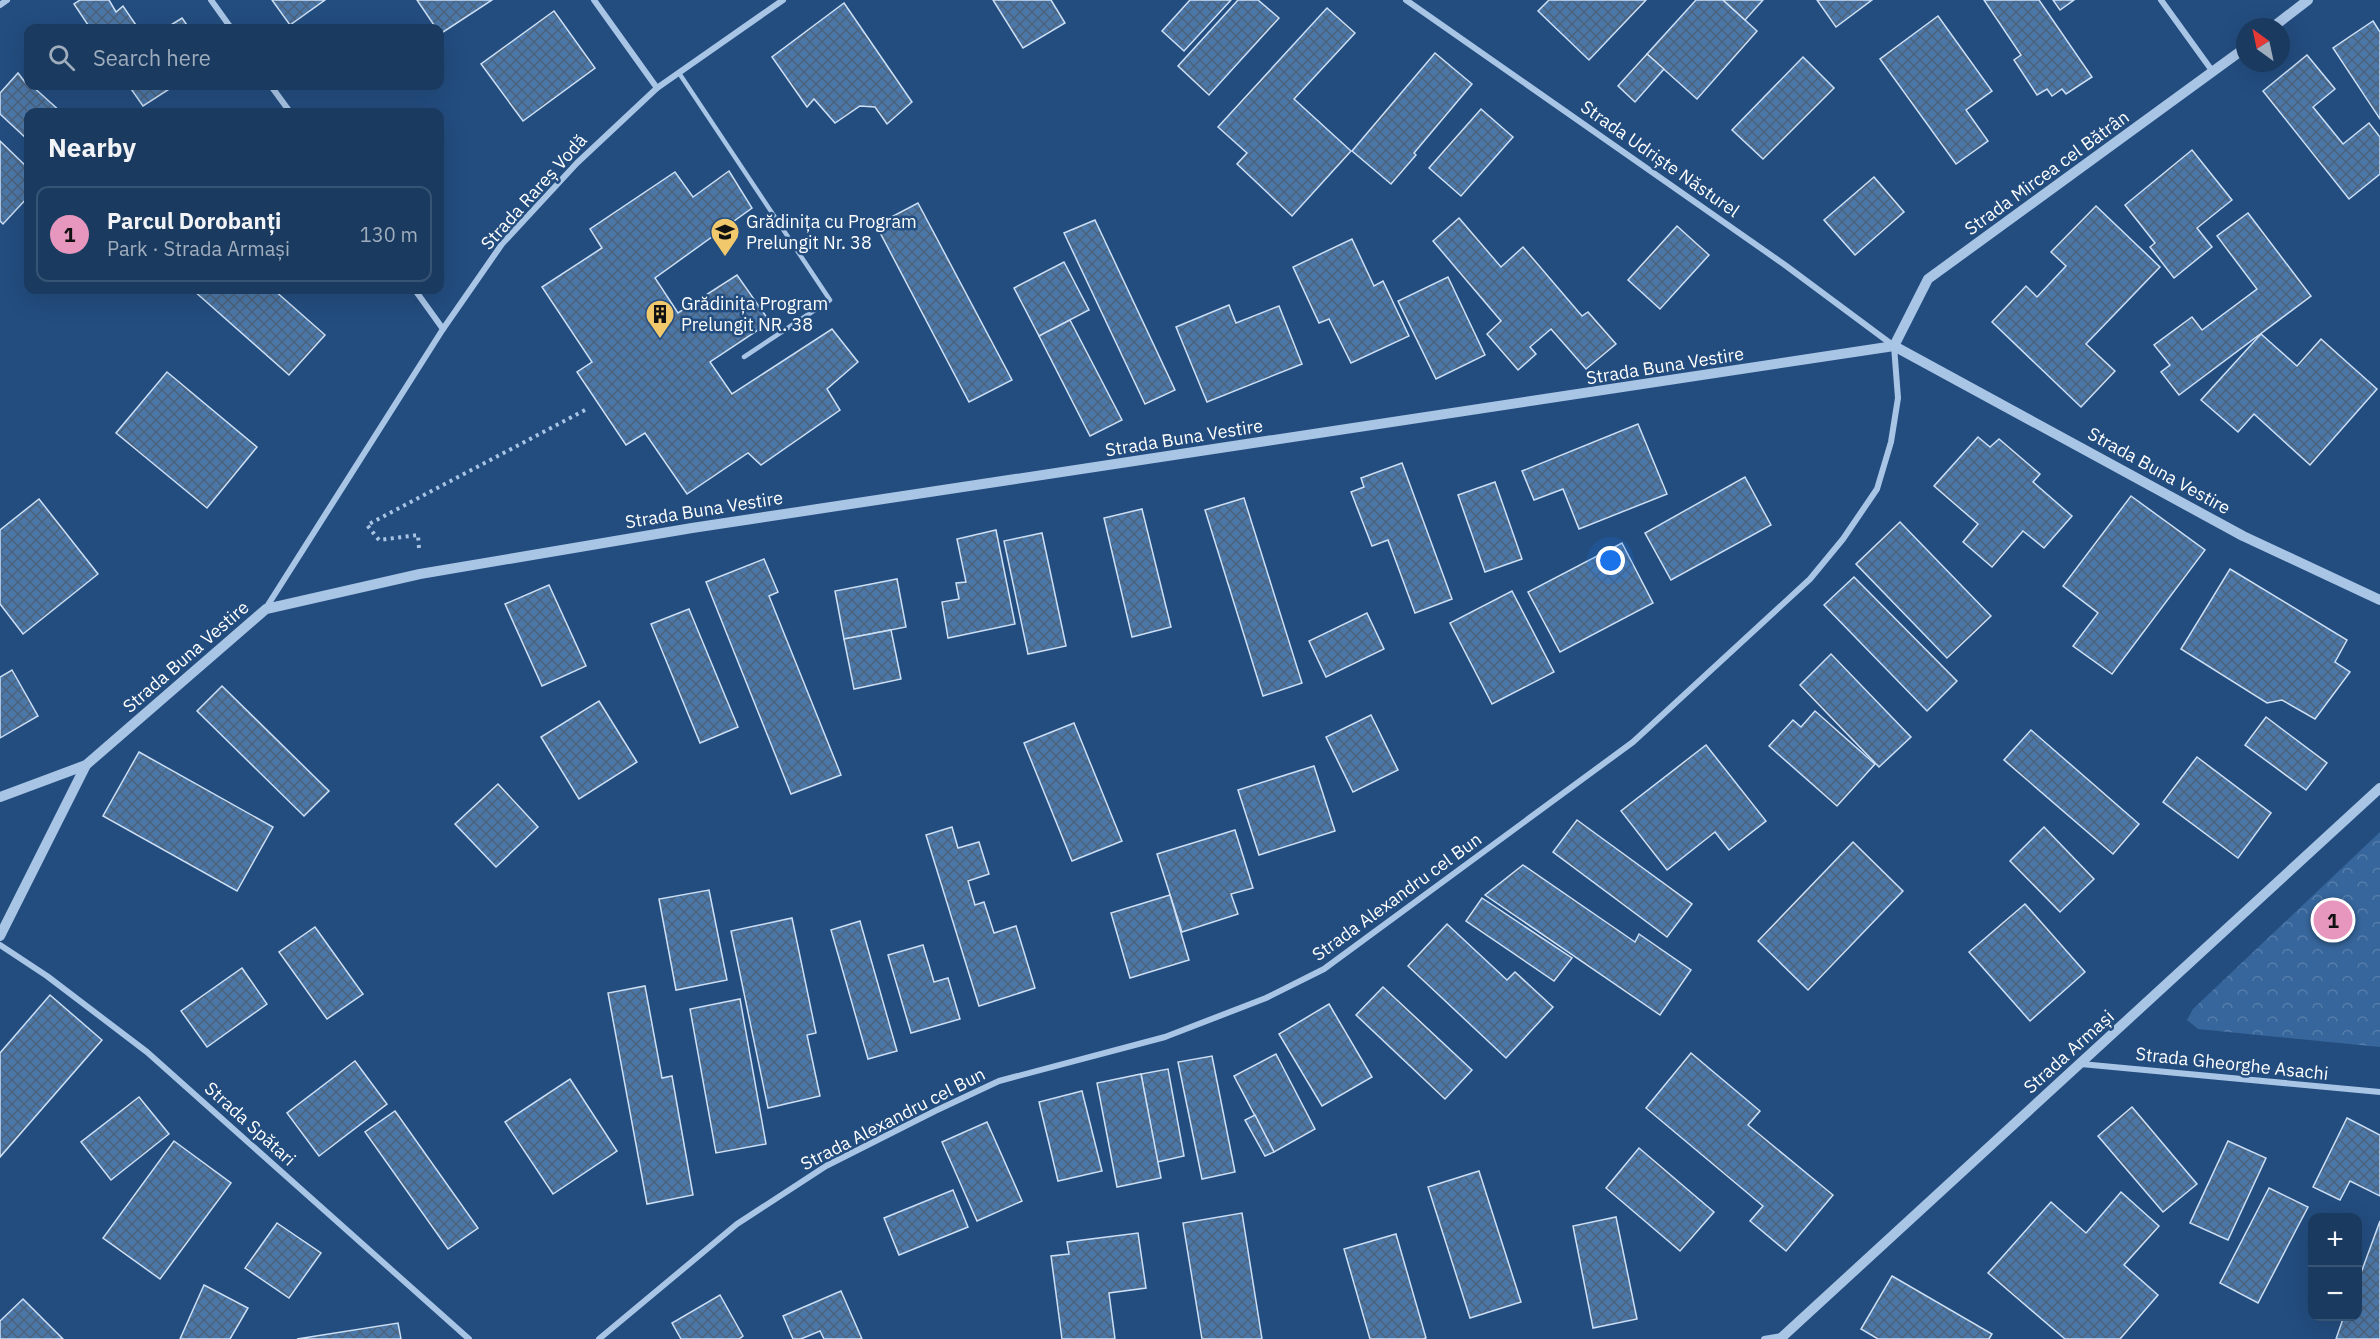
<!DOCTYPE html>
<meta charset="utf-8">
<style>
body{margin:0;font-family:"IBM Plex Sans",sans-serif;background:#274568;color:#f1f3f6}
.controls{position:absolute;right:18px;bottom:18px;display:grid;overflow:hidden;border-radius:12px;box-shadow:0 6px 24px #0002}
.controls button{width:54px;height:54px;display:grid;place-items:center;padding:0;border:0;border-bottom:2px solid #385474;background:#1a3a5f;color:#f1f3f6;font:30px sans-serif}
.compass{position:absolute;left:2236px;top:18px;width:54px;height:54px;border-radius:50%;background:#1a3a5f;box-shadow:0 6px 24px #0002;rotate:327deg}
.you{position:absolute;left:1611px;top:561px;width:21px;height:21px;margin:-15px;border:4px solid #fff;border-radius:50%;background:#1a73e8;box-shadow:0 0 0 9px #1a73e833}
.badge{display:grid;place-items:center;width:39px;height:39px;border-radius:50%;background:#e797bd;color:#111;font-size:20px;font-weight:700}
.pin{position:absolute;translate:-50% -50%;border:3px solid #fff;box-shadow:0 2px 6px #0006}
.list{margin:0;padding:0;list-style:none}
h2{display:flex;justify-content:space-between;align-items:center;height:78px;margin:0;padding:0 24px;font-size:26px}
h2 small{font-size:20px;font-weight:400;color:#9fadbd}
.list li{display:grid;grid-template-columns:39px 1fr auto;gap:18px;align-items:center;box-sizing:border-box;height:96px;margin:0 12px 12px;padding:0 12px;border:2px solid #385474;border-radius:12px}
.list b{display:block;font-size:22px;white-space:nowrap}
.list p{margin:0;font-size:20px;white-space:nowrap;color:#9fadbd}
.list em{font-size:20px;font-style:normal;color:#9fadbd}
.icon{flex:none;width:33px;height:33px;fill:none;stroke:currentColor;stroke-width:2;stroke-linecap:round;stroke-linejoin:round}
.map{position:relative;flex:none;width:2380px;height:1339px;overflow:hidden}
.search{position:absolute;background:#1a3a5f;box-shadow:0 6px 24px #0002;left:24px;top:24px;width:420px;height:66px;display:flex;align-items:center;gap:15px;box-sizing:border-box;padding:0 21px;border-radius:12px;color:#9fadbd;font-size:22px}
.panel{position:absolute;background:#1a3a5f;box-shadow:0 6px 24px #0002;left:24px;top:108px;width:420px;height:186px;border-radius:12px}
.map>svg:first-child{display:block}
.park{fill:url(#park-crowns)}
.building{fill:url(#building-cross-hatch);stroke:#ccdff5;stroke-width:1.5}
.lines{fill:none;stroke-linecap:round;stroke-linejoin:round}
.path{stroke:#a9c5e6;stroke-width:4;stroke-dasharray:3 4.5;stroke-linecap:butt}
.service{stroke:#a9c5e6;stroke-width:4.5}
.minor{stroke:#a9c5e6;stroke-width:6}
.tertiary{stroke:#a9c5e6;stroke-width:10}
.labels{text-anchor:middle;stroke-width:5;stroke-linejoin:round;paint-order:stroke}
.street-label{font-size:18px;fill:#fff;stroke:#234d7f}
.poi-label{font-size:18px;fill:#fff;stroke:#234d7f;text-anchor:start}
</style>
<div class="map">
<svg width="2380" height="1339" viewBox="0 0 2380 1339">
<defs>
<pattern id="park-crowns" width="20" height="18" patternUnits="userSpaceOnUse" patternTransform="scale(1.5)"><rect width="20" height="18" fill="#37669c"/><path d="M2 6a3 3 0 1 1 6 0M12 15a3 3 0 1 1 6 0" fill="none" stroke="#557dab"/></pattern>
<pattern id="building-cross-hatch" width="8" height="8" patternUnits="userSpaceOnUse" patternTransform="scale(1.5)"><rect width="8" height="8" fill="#4b77a8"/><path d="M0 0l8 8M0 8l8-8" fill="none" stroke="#4c627a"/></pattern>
</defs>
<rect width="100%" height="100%" fill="#234d7f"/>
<!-- park -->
<path class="park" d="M2380,832V1047L2198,1029L2187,1020L2193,1009Z"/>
<!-- building -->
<g class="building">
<path d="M80,0H109L116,12L123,6L138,28H90L74,4Z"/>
<path d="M272,0H325L290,25Z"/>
<path d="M417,0H492L440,34V28H436Z"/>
<path d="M993,0H1051L1065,23L1023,48Z"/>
<path d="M1190,0H1231L1184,51L1162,31Z"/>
<path d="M1238,0H1258L1279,18L1209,95L1178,66Z"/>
<path d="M1549,0H1646L1589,60L1538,11Z"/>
<path d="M1696,0H1723L1757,31L1697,99L1647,54Z"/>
<path d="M1723,0H1763L1745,20Z"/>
<path d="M1817,0H1872L1836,27Z"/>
<path d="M1984,0H2039L2092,77L2066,94L2062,89L2052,96L2047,89L2037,95L2014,60L2021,55Z"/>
<path d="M2053,0H2074L2060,10Z"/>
<path d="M844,3L912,102L887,124L875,107L860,106L835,123L814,99L807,107L772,57Z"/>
<path d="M1327,8L1355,33L1294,99L1351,151L1292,216L1237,164L1247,153L1218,127Z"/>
<path d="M554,11L595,68L523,121L481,64Z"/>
<path d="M1938,16L1992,91L1966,110L1988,141L1956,164L1880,59Z"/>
<path d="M182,18L189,28H166Z"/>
<path d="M2373,21L2380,32V119L2333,48Z"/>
<path d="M1435,53L1472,84L1414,153L1416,155L1391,184L1352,151Z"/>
<path d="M1647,54L1664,69L1635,102L1618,86Z"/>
<path d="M2307,55L2335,89L2313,107L2343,144L2369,123L2380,137V174L2349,199L2263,91Z"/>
<path d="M1803,57L1834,88L1763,159L1732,130Z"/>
<path d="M18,73L28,86H32L61,112H28V140L0,114V93Z"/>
<path d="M129,86H174L143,106Z"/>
<path d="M1481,109L1513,137L1461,196L1429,168Z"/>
<path d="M0,141L28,168V197L3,224L0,221Z"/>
<path d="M2192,150L2232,200L2197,228L2212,247L2174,278L2150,247L2155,243L2125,205Z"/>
<path d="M729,171L752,208L655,278L678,313L737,275L770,322L710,362L732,394L832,329L858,362L827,389L840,410L761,465L748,453L687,494L645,433L626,445L577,372L592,362L542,287L602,248L590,229L675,172L693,197Z"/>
<path d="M1874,177L1904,212L1855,255L1824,220Z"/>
<path d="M918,203L1012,380L969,402L876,225Z"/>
<path d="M2096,206L2160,267L2086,344L2115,371L2081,407L1992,322L2026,286L2037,297L2066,266L2051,252Z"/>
<path d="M2248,213L2311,296L2179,395L2161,372L2170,365L2154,345L2192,317L2202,330L2257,289L2217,236Z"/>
<path d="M1459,218L1501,267L1523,247L1582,316L1588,312L1616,344L1586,369L1551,329L1530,347L1536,354L1518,370L1487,334L1501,321L1433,241Z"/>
<path d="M1095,220L1175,390L1145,404L1064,233Z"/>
<path d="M1677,226L1709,255L1660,309L1628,280Z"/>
<path d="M1352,239L1374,286L1383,281L1409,336L1351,363L1329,319L1319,323L1293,267Z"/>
<path d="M1064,262L1089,310L1039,336L1014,288Z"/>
<path d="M1448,277L1485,355L1436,379L1398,301Z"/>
<path d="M193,290H274L325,335L289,375Z"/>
<path d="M1229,305L1236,323L1279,306L1302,364L1207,402L1176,327Z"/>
<path d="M1070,320L1122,420L1090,436L1039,336Z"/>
<path d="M2261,334L2297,366L2321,339L2377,389L2310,465L2254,414L2238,432L2201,400Z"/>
<path d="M167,372L257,447L207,508L116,433Z"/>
<path d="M1638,424L1667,494L1579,529L1563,489L1534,500L1522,471Z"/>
<path d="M1978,437L1990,447L1999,439L2040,474L2033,482L2072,516L2044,548L2023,531L1992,567L1963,542L1978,524L1934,486Z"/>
<path d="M1402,463L1452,599L1415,613L1388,540L1372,546L1351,492L1364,487L1361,478Z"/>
<path d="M1745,477L1771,525L1671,580L1645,533Z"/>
<path d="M1495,482L1522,559L1485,572L1458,495Z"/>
<path d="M2131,496L2205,550L2112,674L2073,646L2098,613L2063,586Z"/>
<path d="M1244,498L1302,683L1263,696L1205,510Z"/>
<path d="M39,499L98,574L23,634L0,604V530Z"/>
<path d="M1142,509L1171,627L1132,637L1104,518Z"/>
<path d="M1900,522L1991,616L1947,658L1856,564Z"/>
<path d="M996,530L1015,624L948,638L942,602L959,599L956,583L966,582L957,539Z"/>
<path d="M1042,533L1066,646L1028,654L1004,541Z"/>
<path d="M1622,543L1653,603L1560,652L1528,592Z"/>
<path d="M764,559L778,592L769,596L841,775L791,794L706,582Z"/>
<path d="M2230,569L2347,640L2335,662L2350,672L2315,719L2282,700L2267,703L2181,649Z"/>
<path d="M1854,577L1957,681L1927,711L1824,605Z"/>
<path d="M897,579L906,627L844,639L835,591Z"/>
<path d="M549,585L586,666L542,686L505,604Z"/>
<path d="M1512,591L1554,672L1492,704L1450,623Z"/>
<path d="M689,609L738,727L700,743L651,624Z"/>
<path d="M1367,613L1384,649L1326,677L1309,641Z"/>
<path d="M891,630L901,679L854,689L844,639Z"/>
<path d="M1831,654L1911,737L1879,767L1800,685Z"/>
<path d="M12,670L38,716L0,738V677Z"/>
<path d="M222,686L329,791L304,816L197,711Z"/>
<path d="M599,701L637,762L579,799L541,737Z"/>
<path d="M1815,711L1875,764L1837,806L1769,746L1793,720L1801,727Z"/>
<path d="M1371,715L1398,770L1353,792L1326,737Z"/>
<path d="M2266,717L2327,763L2306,790L2245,745Z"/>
<path d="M1074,723L1122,841L1072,861L1024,743Z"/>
<path d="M2031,730L2139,824L2113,854L2004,760Z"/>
<path d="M1706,745L1766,821L1729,850L1715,832L1667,870L1621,811Z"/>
<path d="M139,752L273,827L237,891L103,816Z"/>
<path d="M2197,757L2271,813L2238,858L2163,802Z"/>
<path d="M1314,766L1335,831L1259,855L1238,790Z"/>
<path d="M498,784L538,827L496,867L455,824Z"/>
<path d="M1577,820L1692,904L1667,937L1553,852Z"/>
<path d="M952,827L958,848L979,842L989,874L968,881L975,905L984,902L994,933L1016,926L1035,988L979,1006L926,835Z"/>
<path d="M2044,827L2094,879L2060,912L2010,861Z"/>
<path d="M1235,830L1253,888L1231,894L1238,914L1182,932L1157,854Z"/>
<path d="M1853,842L1903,891L1808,990L1758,941Z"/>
<path d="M1523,865L1635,942L1639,934L1691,970L1660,1015L1485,895Z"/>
<path d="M709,890L727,980L676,990L659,899Z"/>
<path d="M1170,895L1189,960L1130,978L1111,913Z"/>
<path d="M1482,898L1572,958L1554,981L1466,921Z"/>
<path d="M2025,904L2085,972L2030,1021L1969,952Z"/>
<path d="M792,918L816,1033L807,1035L820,1096L768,1108L731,931Z"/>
<path d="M860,921L897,1051L868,1059L831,930Z"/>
<path d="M1447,924L1507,980L1515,972L1553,1007L1506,1058L1408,966Z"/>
<path d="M315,927L363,994L327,1019L279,952Z"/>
<path d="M923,945L934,982L948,978L960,1019L911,1033L888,955Z"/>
<path d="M242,968L267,1004L207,1047L181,1011Z"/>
<path d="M645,986L662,1078L672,1076L693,1195L647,1204L608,993Z"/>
<path d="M1383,987L1472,1070L1445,1099L1356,1015Z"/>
<path d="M50,995L102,1040L0,1157V1053Z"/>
<path d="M740,999L766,1144L716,1153L690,1009Z"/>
<path d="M1329,1004L1372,1077L1322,1106L1279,1034Z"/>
<path d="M1691,1053L1760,1111L1748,1125L1833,1195L1786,1251L1750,1221L1763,1206L1646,1108Z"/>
<path d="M1276,1054L1315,1129L1274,1152L1234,1076Z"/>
<path d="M1212,1056L1235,1172L1202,1179L1178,1062Z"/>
<path d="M355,1061L387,1104L319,1156L287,1113Z"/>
<path d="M1168,1069L1184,1156L1157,1162L1141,1074Z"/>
<path d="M1141,1074L1161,1178L1117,1187L1097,1083Z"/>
<path d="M570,1079L617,1151L553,1194L505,1122Z"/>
<path d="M1082,1091L1102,1171L1058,1181L1039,1102Z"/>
<path d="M139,1097L169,1134L111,1180L81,1142Z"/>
<path d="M2132,1107L2197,1184L2163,1212L2098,1136Z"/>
<path d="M395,1111L478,1228L448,1249L365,1132Z"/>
<path d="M1255,1115L1274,1152L1265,1156L1245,1120Z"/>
<path d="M2347,1118L2380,1135V1196L2350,1181L2340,1200L2313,1187Z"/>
<path d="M987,1122L1022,1201L977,1221L942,1142Z"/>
<path d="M174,1141L231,1183L160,1279L103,1238Z"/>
<path d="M2228,1141L2266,1158L2228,1240L2190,1223Z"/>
<path d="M1639,1148L1714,1212L1680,1251L1606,1188Z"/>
<path d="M1479,1171L1521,1302L1470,1318L1428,1187Z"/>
<path d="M2269,1188L2308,1207L2258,1303L2220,1283Z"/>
<path d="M953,1190L968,1227L899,1255L884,1218Z"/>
<path d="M2121,1192L2159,1226L2124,1265L2158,1295L2120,1339H2065L1988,1273L2051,1202L2086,1233Z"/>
<path d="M1242,1213L1262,1339H1202L1183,1223Z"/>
<path d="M1616,1217L1637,1319L1593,1328L1573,1226Z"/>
<path d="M2380,1221V1339H2336L2344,1316H2358V1281Z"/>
<path d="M277,1223L321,1253L289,1298L245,1268Z"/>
<path d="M1138,1233L1146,1288L1109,1293L1115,1339H1062L1051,1256L1069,1254L1067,1242Z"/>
<path d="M1396,1234L1426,1338L1423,1339H1370L1344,1249Z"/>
<path d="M1892,1276L1992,1334L1989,1339H1878L1861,1329Z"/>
<path d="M204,1285L248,1308L230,1339H180Z"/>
<path d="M841,1291L862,1339H824L820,1331L801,1339H793L783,1316Z"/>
<path d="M720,1295L743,1336L739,1339H681L672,1323Z"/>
<path d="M23,1299L63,1339H0V1321Z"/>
<path d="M398,1323L401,1339H297Z"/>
</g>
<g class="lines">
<!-- path -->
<path class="path" d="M419,548L418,535L379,540L367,525L587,409"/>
<!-- service -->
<path class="service" d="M679,73L830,300L744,357"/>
<!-- minor -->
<g class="minor">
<path d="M211,0L231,28"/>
<path d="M594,0L657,88"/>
<path d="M2161,0L2213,72"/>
<path d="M0,5L7,0"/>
<path d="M271,86L290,112"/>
<path d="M415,290L443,329"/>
<path d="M266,608L443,329L502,244L577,163L657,88L783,0"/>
<path d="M0,945L47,976L147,1052L469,1339"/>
<path d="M2081,1064L2380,1092"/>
<path d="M599,1339L737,1224L826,1166L935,1111L999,1081L1165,1037L1266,998L1324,969L1633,742L1810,579L1843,539L1877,489L1891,442L1898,398L1894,346L1785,265L1406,0"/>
<path d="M1764,1339L1782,1336"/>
</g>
<!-- tertiary -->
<g class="tertiary">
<path d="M2273,27L2308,0"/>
<path d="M1894,346L1928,279L2245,48"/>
<path d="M0,797L86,765L266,609L420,574L692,528L1894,346L2243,536L2380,600"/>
<path d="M0,936L86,765"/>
<path d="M1780,1339L2380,788"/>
</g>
</g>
<!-- icons -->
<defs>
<g id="school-pin" transform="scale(1.5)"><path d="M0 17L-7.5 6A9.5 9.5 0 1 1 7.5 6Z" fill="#f1c86c" stroke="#234d7f"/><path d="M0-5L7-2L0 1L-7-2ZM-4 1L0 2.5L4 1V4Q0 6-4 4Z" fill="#111"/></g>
<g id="building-pin" transform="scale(1.5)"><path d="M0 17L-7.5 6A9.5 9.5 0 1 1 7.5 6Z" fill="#f1c86c" stroke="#234d7f"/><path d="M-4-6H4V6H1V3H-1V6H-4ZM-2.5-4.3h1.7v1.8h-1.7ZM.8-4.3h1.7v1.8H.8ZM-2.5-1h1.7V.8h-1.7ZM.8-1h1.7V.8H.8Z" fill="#111"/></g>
</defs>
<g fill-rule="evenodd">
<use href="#school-pin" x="725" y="232"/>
<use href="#building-pin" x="660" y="314"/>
</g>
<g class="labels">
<!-- street labels -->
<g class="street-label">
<text transform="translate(1660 159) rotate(35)" y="6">Strada Udriște Năsturel</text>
<text transform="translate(2047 173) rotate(-36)" y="6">Strada Mircea cel Bătrân</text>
<text transform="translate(534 192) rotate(-48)" y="6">Strada Rareș Vodă</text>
<text transform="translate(1665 366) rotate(-9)" y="6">Strada Buna Vestire</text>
<text transform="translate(1184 438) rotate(-9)" y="6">Strada Buna Vestire</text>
<text transform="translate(2159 471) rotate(29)" y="6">Strada Buna Vestire</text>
<text transform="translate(704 510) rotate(-9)" y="6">Strada Buna Vestire</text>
<text transform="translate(186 657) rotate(-41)" y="6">Strada Buna Vestire</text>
<text transform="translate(1397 897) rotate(-36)" y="6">Strada Alexandru cel Bun</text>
<text transform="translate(2069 1052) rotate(-42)" y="6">Strada Armași</text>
<text transform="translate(2232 1064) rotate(6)" y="6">Strada Gheorghe Asachi</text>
<text transform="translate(893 1119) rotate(-27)" y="6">Strada Alexandru cel Bun</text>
<text transform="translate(250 1124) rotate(42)" y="6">Strada Spătari</text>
</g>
<!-- poi labels -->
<g class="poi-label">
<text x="746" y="228">Grădinița cu Program<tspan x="746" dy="21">Prelungit Nr. 38</tspan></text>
<text x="681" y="310">Grădinița Program<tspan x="681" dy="21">Prelungit NR. 38</tspan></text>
</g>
</g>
</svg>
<div class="controls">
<button>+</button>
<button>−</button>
</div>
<svg class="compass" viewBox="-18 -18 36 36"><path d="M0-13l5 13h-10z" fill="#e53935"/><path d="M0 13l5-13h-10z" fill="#9fadbd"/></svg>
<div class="you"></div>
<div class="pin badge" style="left:2333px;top:920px">1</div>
<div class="search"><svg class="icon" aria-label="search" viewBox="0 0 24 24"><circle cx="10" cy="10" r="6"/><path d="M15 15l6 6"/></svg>Search here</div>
<section class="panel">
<h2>Nearby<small></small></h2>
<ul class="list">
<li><span class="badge">1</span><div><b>Parcul Dorobanți</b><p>Park · Strada Armași</p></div><em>130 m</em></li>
</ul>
</section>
</div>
